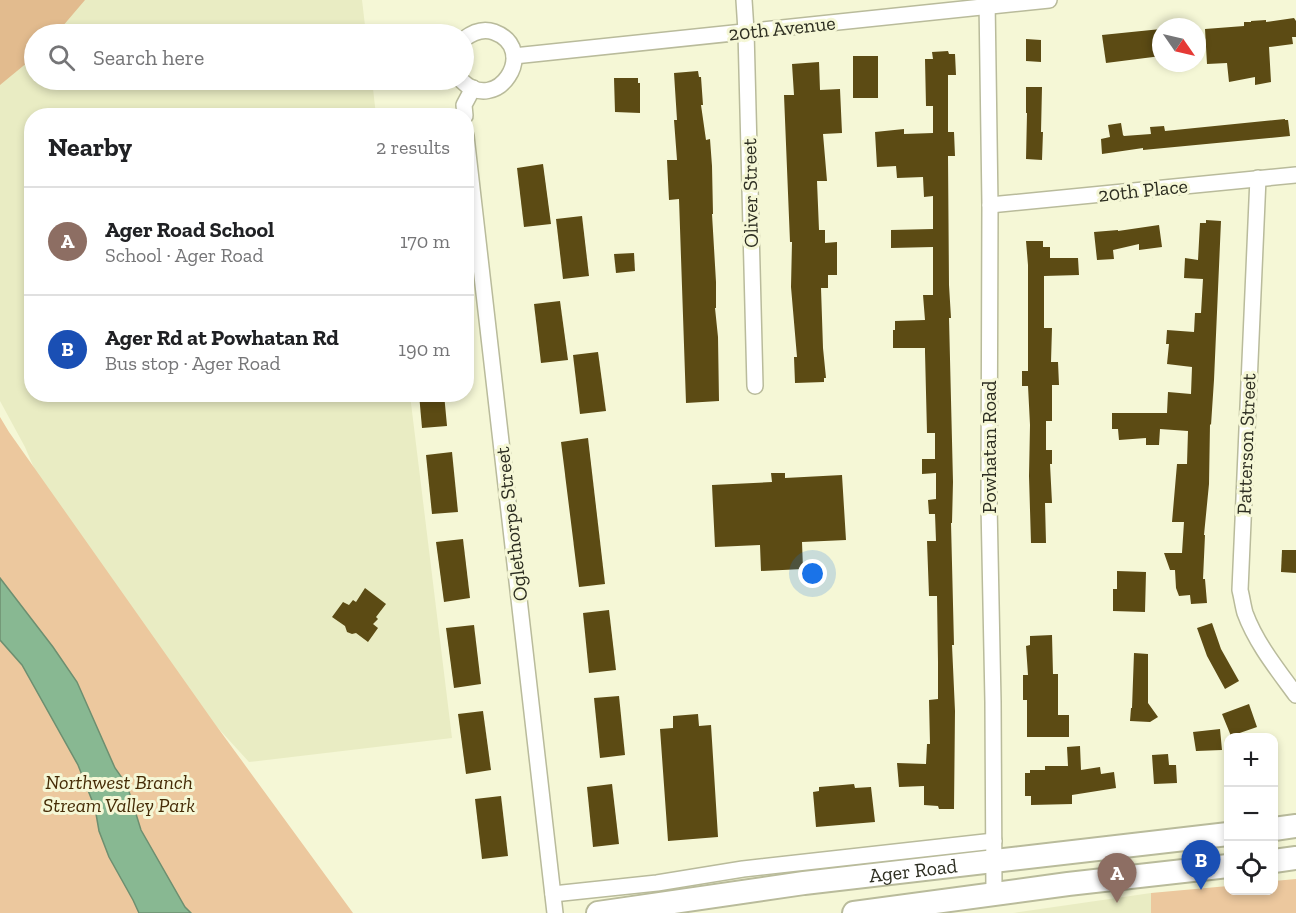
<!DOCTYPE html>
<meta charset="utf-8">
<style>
body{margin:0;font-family:"Zilla Slab",serif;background:#f2f2f2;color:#202124}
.controls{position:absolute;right:18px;bottom:18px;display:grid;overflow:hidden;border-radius:12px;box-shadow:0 3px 9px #0003}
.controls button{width:54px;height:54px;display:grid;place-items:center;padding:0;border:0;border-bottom:2px solid #e0e0e0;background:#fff;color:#202124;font:30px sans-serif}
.compass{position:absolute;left:1152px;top:18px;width:54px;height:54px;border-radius:50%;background:#fff;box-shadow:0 3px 9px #0003;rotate:124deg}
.you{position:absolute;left:813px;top:574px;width:21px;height:21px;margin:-15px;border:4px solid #fff;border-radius:50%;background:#1a73e8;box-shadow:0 0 0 9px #1a73e833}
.badge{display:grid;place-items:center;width:39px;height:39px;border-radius:50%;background:#aa1443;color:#fff;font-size:20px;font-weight:700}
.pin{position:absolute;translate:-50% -50px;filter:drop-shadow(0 2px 3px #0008)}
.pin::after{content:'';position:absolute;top:32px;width:21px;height:18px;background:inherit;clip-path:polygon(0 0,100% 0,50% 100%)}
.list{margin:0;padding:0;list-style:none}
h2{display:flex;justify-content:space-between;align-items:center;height:78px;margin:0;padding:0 24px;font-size:26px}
h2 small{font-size:20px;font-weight:400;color:#757577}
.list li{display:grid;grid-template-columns:39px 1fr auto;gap:18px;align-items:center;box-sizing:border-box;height:108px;padding:0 24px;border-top:2px solid #e0e0e0}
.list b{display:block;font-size:22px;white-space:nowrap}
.list p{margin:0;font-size:20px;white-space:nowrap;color:#757577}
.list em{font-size:20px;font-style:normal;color:#757577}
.icon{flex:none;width:33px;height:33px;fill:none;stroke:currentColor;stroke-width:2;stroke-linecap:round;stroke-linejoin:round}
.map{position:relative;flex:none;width:1296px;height:913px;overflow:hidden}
.search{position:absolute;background:#fff;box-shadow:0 3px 9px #0003;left:24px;top:24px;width:450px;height:66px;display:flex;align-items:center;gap:15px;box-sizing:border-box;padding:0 21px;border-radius:33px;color:#757577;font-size:22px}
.panel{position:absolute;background:#fff;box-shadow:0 3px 9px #0003;left:24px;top:108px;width:450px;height:294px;border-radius:24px}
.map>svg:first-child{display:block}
.built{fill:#e9ecc3}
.green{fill:#ecc89e}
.forest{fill:#e2bb8e}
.water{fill:#88b892;stroke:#6d8f70;stroke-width:1.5}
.building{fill:#5c4b14}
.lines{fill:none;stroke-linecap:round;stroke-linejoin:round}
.minor-casing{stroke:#b9bb9b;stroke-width:18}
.secondary-casing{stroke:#b9bb9b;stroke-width:26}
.minor{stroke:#fff;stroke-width:15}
.secondary{stroke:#fff;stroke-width:22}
.labels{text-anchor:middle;stroke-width:6;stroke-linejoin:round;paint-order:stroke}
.street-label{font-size:20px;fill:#2d2e21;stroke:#f5f7d6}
.park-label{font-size:20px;font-style:italic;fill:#452b06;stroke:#f5f7d6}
</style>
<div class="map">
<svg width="1296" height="913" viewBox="0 0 1296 913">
<rect width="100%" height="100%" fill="#f5f7d6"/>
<!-- built -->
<g class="built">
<path d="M0,0H362L366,34H34V80H372L376,115L32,116V394L410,395L452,738L249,762L101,600L75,564L25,447L0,401Z"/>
<path d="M1151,893V913H1013Z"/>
</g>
<!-- green -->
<g class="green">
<path d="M0,417L9,432L215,724L353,913H0Z"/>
<path d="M1296,879V913H1151V893L1228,886V890H1274V881Z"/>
</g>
<!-- forest -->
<path class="forest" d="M0,0H85L56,34H34V57L0,85Z"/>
<!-- water -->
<path class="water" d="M0,578L53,647L77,682L115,768L127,785L141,830L185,907L191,913H139L133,900L109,857L99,831L95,808L78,765L22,665L0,640Z"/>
<!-- building -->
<g class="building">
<path d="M1294,18L1296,21V37H1292L1293,44L1269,47L1271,82L1255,85V77L1229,82L1227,63L1207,64L1205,29L1244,26V22H1251V21L1266,20V22Z"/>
<path d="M1161,29V56L1106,63L1102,35Z"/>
<path d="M1026,39L1041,40V62L1026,61Z"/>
<path d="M948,51L949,54H955L956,75H948V132H954L955,156H948L949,285L951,318H949L953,482L952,523H951L954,645H952L955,711L954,809H939L938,806L924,805V786L899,787L897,763L926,764L927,744H930L929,700L938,699V662L937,596H929L927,541H936L935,514H929L928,500L936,499V473L922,474V459H935V433H927L925,352V348H893V330H895V321L925,320L923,295H933V247L891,248V230L933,229V196L924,197L923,177L897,178L896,166L877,167L875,132L904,129V134L933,133V106H926L925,59H933L932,52Z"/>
<rect x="853" y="56" width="25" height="42"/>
<path d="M819,62L820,90L840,89L842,133L823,134L827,181H817L819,230H825V243L837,242V275H828V288H821L823,348L826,378H824V382L795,383L794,357H797L791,287L792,242H790L784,95H794L792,64Z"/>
<path d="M698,71L699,77H701L703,105H701L706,140L710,139L712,166L713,214H712L716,282V308H715L718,337L719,401L686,403L679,199L669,200L667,160H677L674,120H677L674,73Z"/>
<path d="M614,78H638V83H640V113L615,112Z"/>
<path d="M1026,87H1042L1041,132H1043L1042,160L1026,159L1027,113H1026Z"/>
<path d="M1285,119V120H1288L1290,136L1143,150V148L1102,154L1101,139L1110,137L1108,125L1121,123L1123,135L1124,136L1151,134L1150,127L1164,126L1165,131Z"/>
<path d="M543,164L551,224L524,227L517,168Z"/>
<path d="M582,216L589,276L563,279L556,219Z"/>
<path d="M1206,220L1221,221L1214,380L1211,425L1210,424L1209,484L1204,535H1205L1203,579H1205L1207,603L1191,604L1190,595L1179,596L1176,588L1175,570H1170L1164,553H1182L1184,522H1172L1177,464H1187L1188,431L1160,429L1159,445H1146V438L1119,440L1118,429H1112V413H1167L1168,392L1191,394L1192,367L1167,364L1169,344H1166L1167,330L1194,332L1195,313H1201L1203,279L1184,278L1185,258L1198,260L1200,223H1206Z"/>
<path d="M1159,225L1162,247L1139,250V244L1113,250L1114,259L1097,260L1094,232L1118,230V231Z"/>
<path d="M1026,241H1043V247H1050V258H1078L1079,275L1044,276V328H1052L1051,362H1058L1059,385H1052V421H1046V450H1052V464H1050L1052,503H1045L1046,543H1031L1029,476L1030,425L1028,386H1022V371H1028V265Z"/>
<path d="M634,253L635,271L616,273L614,254Z"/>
<path d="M560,301L568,360L541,363L534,304Z"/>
<path d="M598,352L606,411L580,414L573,355Z"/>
<path d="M419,394H444L447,426L422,428Z"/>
<path d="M588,438L605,584L579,587L561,442Z"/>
<path d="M452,452L458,512L432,514L426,455Z"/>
<path d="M771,473H785V478L842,475L846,540L802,542L803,569L761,571L760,545L715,547L712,485L772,482Z"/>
<path d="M463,539L470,598L444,602L436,542Z"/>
<path d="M1282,550H1296V573L1281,572Z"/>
<path d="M1117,571L1146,572L1145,612L1113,611V589H1117Z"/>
<path d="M365,588L386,604L376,617L378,619L373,624L378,628L368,642L356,633L352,634L347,632L345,626L332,617L343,602L349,605L353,600L356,602Z"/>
<path d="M609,610L616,670L589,673L583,613Z"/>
<path d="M1212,623L1221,649L1239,681L1225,689L1207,656L1197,628Z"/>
<path d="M474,625L481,684L454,688L446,628Z"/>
<path d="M1052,635L1053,674H1058V715H1069V737H1027V700H1023V675H1028L1026,646L1030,645V636Z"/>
<path d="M1134,653L1148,654V703L1158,717L1150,722L1130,721L1131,708H1132Z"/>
<path d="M619,696L625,755L600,758L594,698Z"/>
<path d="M1249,704L1257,727L1231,736L1222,714Z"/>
<path d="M483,711L491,770L466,774L458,714Z"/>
<path d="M698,714L699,726L711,725L718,837L668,841L660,729L673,728V716Z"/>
<path d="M1220,729L1222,750L1196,751L1193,732Z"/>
<path d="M1080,746L1081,770L1100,767L1101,774L1114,772L1116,788L1072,795V804L1031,805V796H1025V773H1030V770H1045V766H1068L1067,747Z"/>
<path d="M1168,754L1169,765H1176L1177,783L1154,784L1152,755Z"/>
<path d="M612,784L619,844L593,847L587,787Z"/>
<path d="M854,784L855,788L871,787L875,822L816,827L813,792L819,791V787Z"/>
<path d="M501,796L508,856L482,859L475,799Z"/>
</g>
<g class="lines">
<!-- minor casing -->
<g class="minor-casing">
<g id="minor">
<path d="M744,0L746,31L755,386"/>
<path d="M987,0L990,205L989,504L993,702L994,894"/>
<path d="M514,56L1049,0"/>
<path d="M461,80C497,117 540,49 494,32C483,28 473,32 464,39"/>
<path d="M465,116L464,105L473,88"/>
<path d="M466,136L555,913"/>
<path d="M1258,178L1240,590C1242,598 1243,606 1245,613C1256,643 1277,669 1296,695"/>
<path d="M990,205L1296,175"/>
<path d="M553,894L657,883L743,869L994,841"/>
</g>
</g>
<!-- secondary casing -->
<g class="secondary-casing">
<g id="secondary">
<path d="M1274,829L1296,826"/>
<path d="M1274,861L1296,858"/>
<path id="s1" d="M598,913L804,883L1228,834"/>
<path d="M854,913L1068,884L1228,866"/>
</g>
</g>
<!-- minor -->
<use href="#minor" class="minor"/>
<!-- secondary -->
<use href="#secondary" class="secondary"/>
</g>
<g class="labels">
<!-- street labels -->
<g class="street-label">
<text transform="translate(782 28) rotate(-6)" y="7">20th Avenue</text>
<text transform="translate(1143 190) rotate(-6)" y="7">20th Place</text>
<text transform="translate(750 193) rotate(-91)" y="7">Oliver Street</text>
<text transform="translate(1246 444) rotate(-88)" y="7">Patterson Street</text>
<text transform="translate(989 447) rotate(-90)" y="7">Powhatan Road</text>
<text transform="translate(511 524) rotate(-97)" y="7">Oglethorpe Street</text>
<text dy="7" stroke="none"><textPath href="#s1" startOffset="318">Ager Road</textPath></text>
</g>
<!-- park labels -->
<g class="park-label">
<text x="119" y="789">Northwest Branch<tspan x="119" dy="23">Stream Valley Park</tspan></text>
</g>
</g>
</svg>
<div class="controls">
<button>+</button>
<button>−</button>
<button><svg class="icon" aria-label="locate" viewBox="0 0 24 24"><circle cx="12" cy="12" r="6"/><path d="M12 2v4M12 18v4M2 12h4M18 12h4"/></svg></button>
</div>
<svg class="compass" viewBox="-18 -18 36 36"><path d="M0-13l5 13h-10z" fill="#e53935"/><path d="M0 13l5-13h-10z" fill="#757577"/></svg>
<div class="you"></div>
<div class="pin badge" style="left:1117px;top:903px;background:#8d6e63">A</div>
<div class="pin badge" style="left:1201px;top:890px;background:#1a4fb4">B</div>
<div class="search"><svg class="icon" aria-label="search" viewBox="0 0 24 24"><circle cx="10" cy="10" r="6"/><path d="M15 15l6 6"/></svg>Search here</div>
<section class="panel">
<h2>Nearby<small>2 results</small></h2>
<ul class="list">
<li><span class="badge" style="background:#8d6e63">A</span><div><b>Ager Road School</b><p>School · Ager Road</p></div><em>170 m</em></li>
<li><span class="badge" style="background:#1a4fb4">B</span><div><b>Ager Rd at Powhatan Rd</b><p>Bus stop · Ager Road</p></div><em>190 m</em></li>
</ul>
</section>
</div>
